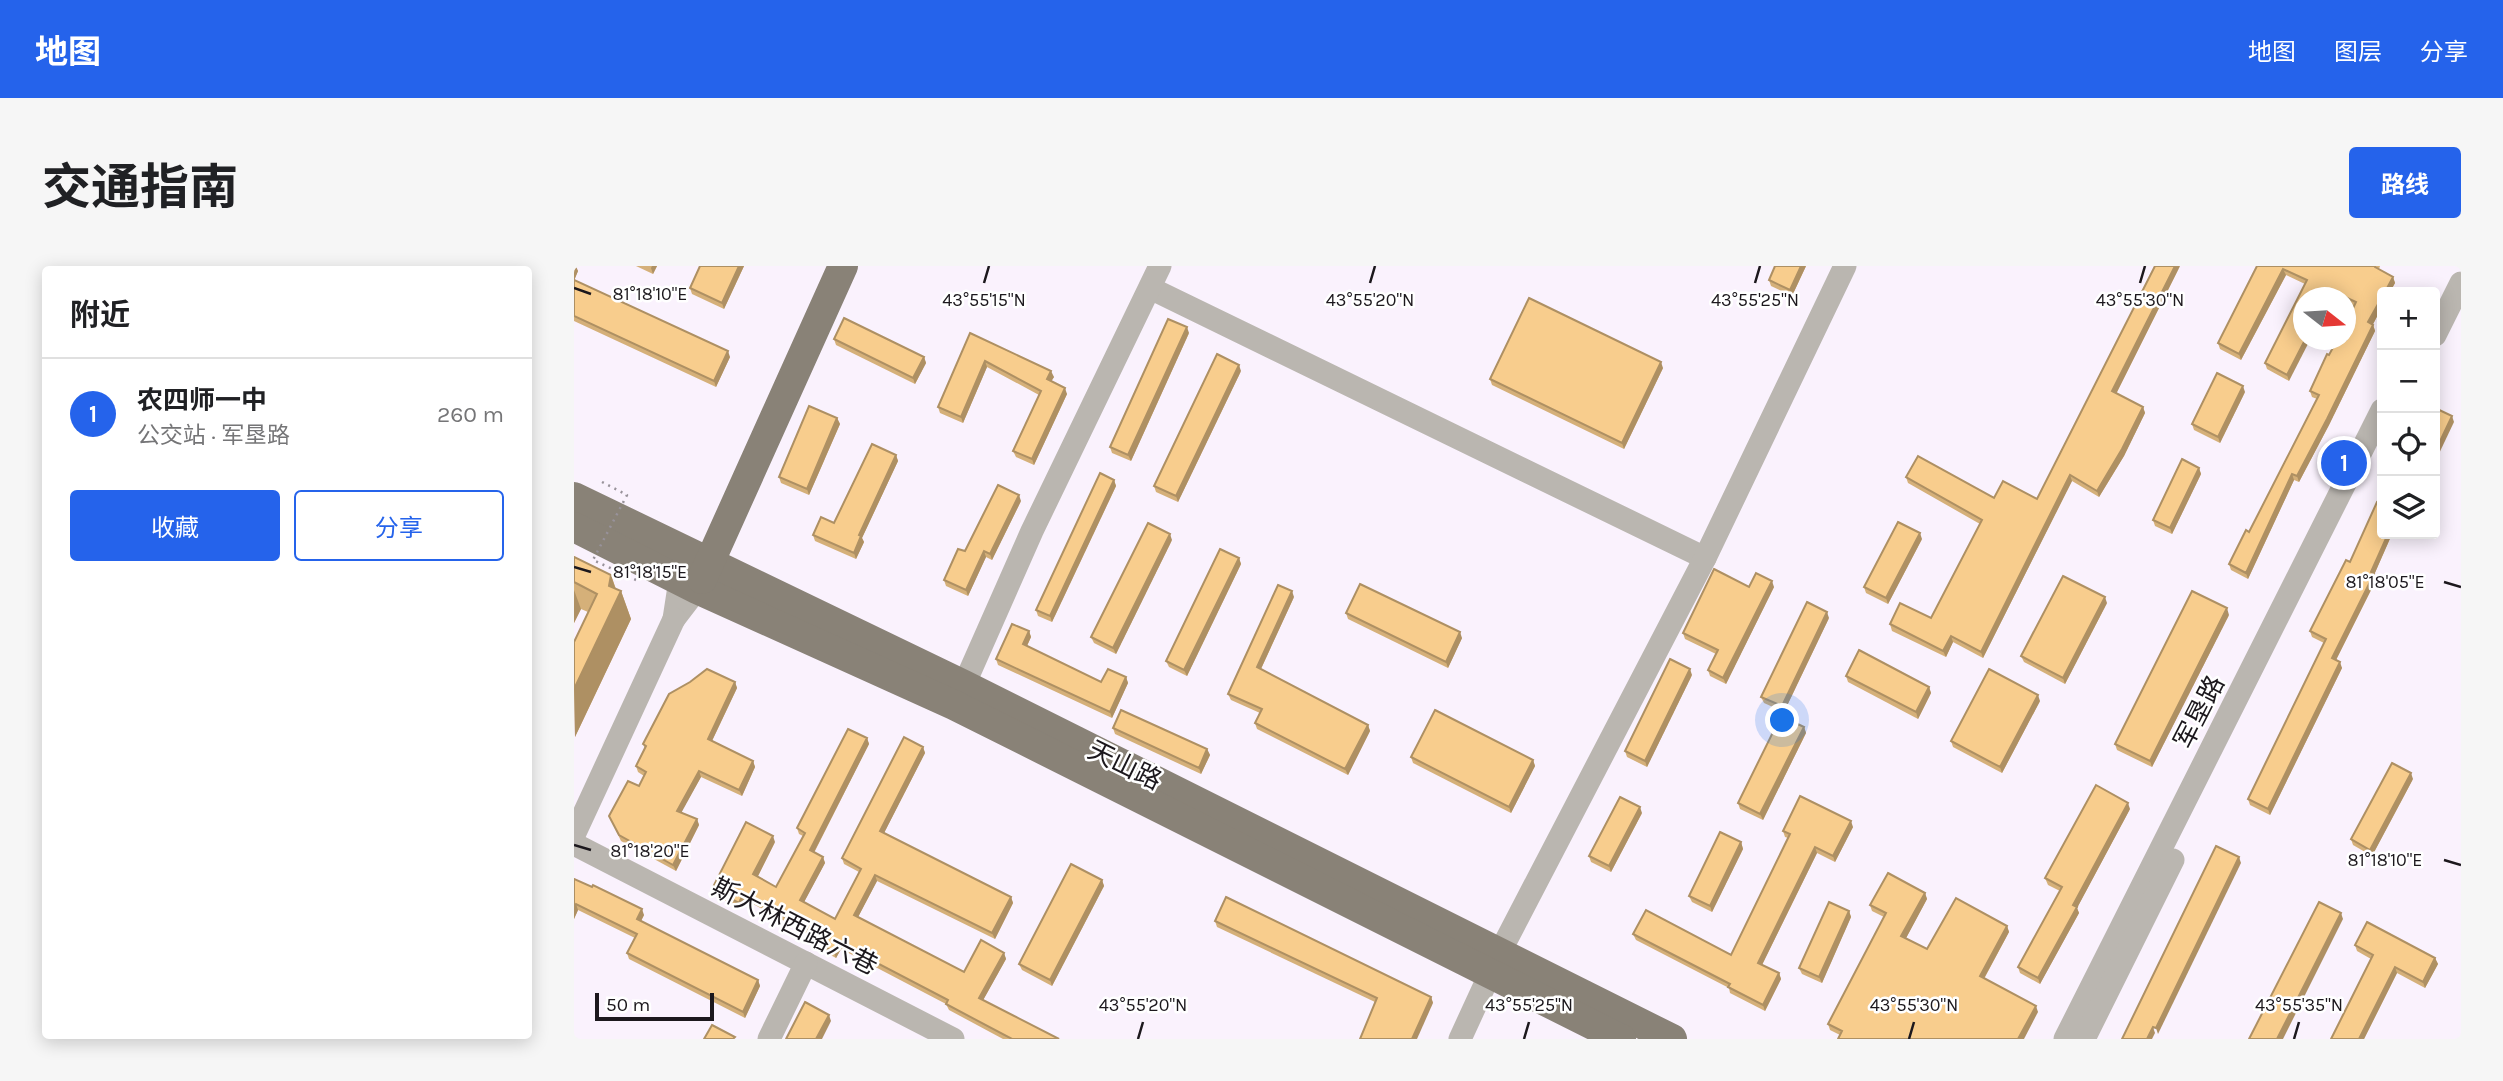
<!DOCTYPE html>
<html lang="zh">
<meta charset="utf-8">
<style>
body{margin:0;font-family:Karla,"Noto Sans SC",sans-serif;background:#f6f6f6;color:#202124}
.controls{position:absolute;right:21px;top:21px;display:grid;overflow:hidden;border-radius:7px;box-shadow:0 4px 18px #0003}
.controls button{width:63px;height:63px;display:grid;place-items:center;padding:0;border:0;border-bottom:2px solid #e0e0e0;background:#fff;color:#202124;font:35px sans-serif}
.compass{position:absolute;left:1719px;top:21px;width:63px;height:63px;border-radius:50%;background:#fff;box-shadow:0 4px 18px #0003;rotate:107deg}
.scale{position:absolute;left:21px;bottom:18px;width:119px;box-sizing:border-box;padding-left:7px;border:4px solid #1c181d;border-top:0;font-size:19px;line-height:24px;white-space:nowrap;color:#1c181d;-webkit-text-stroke:5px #fff;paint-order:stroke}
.you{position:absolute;left:1209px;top:455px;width:24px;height:24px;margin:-18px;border:5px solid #fff;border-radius:50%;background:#1a73e8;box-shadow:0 0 0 10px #1a73e833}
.badge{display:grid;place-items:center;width:46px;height:46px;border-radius:50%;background:#2563eb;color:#fff;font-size:23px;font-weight:700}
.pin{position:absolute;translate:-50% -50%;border:4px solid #fff;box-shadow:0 2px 7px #0006}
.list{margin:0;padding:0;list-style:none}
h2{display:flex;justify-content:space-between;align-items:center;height:91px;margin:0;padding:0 28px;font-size:30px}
h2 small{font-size:23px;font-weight:400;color:#757577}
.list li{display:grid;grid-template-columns:46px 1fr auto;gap:21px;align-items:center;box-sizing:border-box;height:112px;padding:0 28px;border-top:2px solid #e0e0e0}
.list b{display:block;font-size:26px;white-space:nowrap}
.list p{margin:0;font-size:23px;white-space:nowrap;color:#757577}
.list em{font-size:23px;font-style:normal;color:#757577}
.actions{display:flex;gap:14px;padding:21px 28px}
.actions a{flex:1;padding:16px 0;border:2px solid #2563eb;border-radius:7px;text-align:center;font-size:24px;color:#2563eb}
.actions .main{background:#2563eb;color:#fff}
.icon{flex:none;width:38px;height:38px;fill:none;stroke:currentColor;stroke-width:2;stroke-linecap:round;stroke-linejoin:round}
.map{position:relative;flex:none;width:1887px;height:773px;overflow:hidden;border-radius:7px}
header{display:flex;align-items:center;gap:42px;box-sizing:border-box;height:98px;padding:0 35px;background:#2563eb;color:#fff}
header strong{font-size:33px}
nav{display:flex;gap:38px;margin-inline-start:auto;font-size:24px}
.intro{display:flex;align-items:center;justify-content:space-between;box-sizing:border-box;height:168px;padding:0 42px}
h1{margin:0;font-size:49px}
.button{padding:18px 32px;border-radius:7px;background:#2563eb;color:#fff;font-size:24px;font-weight:700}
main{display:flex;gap:42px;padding:0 42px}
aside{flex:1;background:#fff;border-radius:7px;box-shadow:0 4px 18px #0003}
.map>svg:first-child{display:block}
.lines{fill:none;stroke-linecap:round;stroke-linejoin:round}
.minor{stroke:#bab6b0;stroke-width:23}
.major{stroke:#898277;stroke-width:30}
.path-bridge{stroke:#98929a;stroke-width:2.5;stroke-dasharray:2 5;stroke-linecap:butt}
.wall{fill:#d5b079}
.shaded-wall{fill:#ae9063}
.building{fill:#f8cd8d;stroke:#ae9063;stroke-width:2}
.ticks{fill:none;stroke:#1c181d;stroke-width:2.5}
.labels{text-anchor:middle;stroke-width:5;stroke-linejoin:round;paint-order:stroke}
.street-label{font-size:26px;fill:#1c181d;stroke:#fff}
.ticks-label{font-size:18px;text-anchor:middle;fill:#1c181d;stroke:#fff;stroke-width:5;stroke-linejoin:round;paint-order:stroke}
</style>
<header>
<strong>地图</strong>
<nav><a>地图</a><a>图层</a><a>分享</a></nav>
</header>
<div class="intro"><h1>交通指南</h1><a class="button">路线</a></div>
<main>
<aside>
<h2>附近<small></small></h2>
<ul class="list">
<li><span class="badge">1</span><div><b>农四师一中</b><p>公交站 · 军垦路</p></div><em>260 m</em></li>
</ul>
<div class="actions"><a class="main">收藏</a><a>分享</a></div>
</aside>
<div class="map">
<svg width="1887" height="773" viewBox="0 0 1887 773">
<rect width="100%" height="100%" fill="#faf2fd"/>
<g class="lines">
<!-- minor -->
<g class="minor">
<path d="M576,22L1131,292"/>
<path d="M1861,69L1887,17"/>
<path d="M106,314L100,353L123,323"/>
<path d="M390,419L458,265L586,0"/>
<path d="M0,569L100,353"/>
<path d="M0,578L379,773"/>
<path d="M195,773L232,697"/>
<path d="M886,773L926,686L1131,292L1271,0"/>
<path d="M1491,773L1808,144"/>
<path d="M1510,773L1599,594"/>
</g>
<!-- major -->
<g class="major">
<path d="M0,231L390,419L1098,773"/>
<path d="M0,261L123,323L380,439L1047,773"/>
<path d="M128,313L269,0"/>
</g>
<!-- path-bridge -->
<path class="path-bridge" d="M28,216L53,229L19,294L62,314"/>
</g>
<!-- wall -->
<g class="wall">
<path d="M0,0L4,5L0,14L156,91L142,121L0,55Z"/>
<path d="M62,0H83L79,8Z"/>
<path d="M126,0H170L150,43L118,28L116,22Z"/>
<path d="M1232,0L1218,30L1197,20L1195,14Z"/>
<path d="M1606,0L1542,128L1569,141L1571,147L1550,190L1525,231L1498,215L1409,392L1379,376L1372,391L1318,365L1316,358L1357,352L1406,258L1334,217L1332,211L1420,232L1463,233Z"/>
<path d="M1683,0H1806L1805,3L1819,11L1821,17L1816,26H1808V41L1799,58L1801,65L1755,159L1725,216L1720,214L1674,313L1657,304L1655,298L1675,266L1743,133L1738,131L1736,125L1780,40L1772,37V32H1761L1758,30V32H1730L1715,115L1693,103L1691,97L1731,18L1712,9L1667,94L1646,83L1644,77Z"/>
<path d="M396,67L480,111L477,115L493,128L460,199L442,191L439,185L465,129L413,101L389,157L366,147L364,141Z"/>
<path d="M615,67L557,195L538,187L536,181Z"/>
<path d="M260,73L350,91L352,97L341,118L262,79Z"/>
<path d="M1089,102L1050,183L918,119L916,113Z"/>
<path d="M667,105L604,236L582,226L580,220Z"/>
<path d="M1671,126L1646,177L1620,164L1618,158Z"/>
<path d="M263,152L266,158L235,229L207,217L205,211Z"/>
<path d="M322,189L324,195L288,272L290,276L282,293L241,275L239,269L260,257Z"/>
<path d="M1625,202L1627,208L1598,268L1581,260L1579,254Z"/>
<path d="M540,214L542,220L478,356L464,350L462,344Z"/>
<path d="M447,235L418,294L412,291L394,330L372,320L370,314L391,285Z"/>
<path d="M1808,268H1818L1800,309L1802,314L1762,394L1768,402L1696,549L1676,539L1674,533L1750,377L1738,371L1736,365L1776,296Z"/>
<path d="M1348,273L1314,338L1292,327L1290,321Z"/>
<path d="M598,274L542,388L520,377L517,371Z"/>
<path d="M0,291L37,309L42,323L47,325L57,353L1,471L0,376L14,346L7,343L0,357Z"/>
<path d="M665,292L667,298L613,410L595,401L592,395Z"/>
<path d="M1175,321H1200L1152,418L1136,410L1134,404L1142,388L1111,373L1109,367Z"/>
<path d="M720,331L687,403L794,459L796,465L774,509L683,463L681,457L686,447L657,434L654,428Z"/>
<path d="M1533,337L1491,418L1450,396L1447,390Z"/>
<path d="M772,347L888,372L874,402L774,353Z"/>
<path d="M1655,349L1578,501L1543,484L1541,478Z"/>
<path d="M1255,352L1210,446L1190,437L1187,431Z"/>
<path d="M455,365L457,371L453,380L527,416L552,411L554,417L538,452L424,399L422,393Z"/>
<path d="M1118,409L1073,501L1053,491L1051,485Z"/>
<path d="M1272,410L1355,421L1357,427L1344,453L1274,416Z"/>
<path d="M161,416L163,422L138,475L179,495L181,501L168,530L127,511L107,546L123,553L125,559L102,605L47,575L35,550L65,520L70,510L64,506L62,500L71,483L69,478Z"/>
<path d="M1466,435L1428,507L1379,481L1377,475Z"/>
<path d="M1230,461L1232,467L1189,554L1166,543L1164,537Z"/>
<path d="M539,462L633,483L636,489L627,508L541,468Z"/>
<path d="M293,472L295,478L240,587L249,591L251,597L230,636L261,653L285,606L270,598L268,592L349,481L351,487L310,567L437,631L439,637L421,673L303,615L284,651L390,706L430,687L432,693L409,734L485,773H429L375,744L372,738L267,683L262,692L249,685L247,679L248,676L172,634L167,643L140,629L138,623L201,576L184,610L202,621L229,570L225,568L223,562Z"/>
<path d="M837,491L959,494L961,500L937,547L839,497Z"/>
<path d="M1839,513L1798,590L1779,579L1777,573Z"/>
<path d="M1556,543L1503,642L1505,647L1466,718L1446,707L1444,701L1486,625L1474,619L1471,612Z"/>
<path d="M1068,547L1037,606L1017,596L1015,590Z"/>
<path d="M1279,561L1261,596L1243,587L1188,699L1205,707L1207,713L1191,745L1156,727L1155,722L1062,674L1059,668L1157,689L1214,572L1211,571L1209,565Z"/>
<path d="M1167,576L1169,583L1138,646L1118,636L1115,630Z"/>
<path d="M0,613L70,649L67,655L184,714L186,720L171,752L55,693L53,687L61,672L4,644L0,653Z"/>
<path d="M528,614L530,620L478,720L448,704L445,698Z"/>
<path d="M1351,627L1353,633L1332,672L1353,683L1433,660L1435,666L1410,713L1464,746L1266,769L1256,764L1254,758L1310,651L1298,645L1296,639Z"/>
<path d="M1275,645L1277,651L1248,717L1228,708L1225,702Z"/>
<path d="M641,655L857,731L859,737L801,736L643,661Z"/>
<path d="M1781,679L1861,692L1864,698L1851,722L1823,707L1790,773H1757L1797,693L1783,685Z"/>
</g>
<!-- shaded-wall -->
<g class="shaded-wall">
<path d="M2,0L4,5L0,15V4Z"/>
<path d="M78,0H83L79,8L77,2Z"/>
<path d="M165,0H170L150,43L148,37Z"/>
<path d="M1227,0H1232L1218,30L1216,24Z"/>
<path d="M1601,0H1606L1540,132L1538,125Z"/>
<path d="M1709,3L1712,9L1667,94L1665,88Z"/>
<path d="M1819,11L1821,17L1816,26H1811Z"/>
<path d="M1756,24L1758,32H1752Z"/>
<path d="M1808,31V41L1797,62L1794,56Z"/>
<path d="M1799,59L1801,65L1755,159L1725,216L1723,210Z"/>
<path d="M613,61L615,67L557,195L554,189Z"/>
<path d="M1731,74H1736L1715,115L1713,109Z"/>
<path d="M154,85L156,91L142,121L140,115Z"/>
<path d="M350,91L352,97L341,118L339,112Z"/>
<path d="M411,95L413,101L389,157L387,151Z"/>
<path d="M1087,96L1089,102L1050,183L1048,177Z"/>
<path d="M665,99L667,105L604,236L602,230Z"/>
<path d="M477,105L480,111L475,119L473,113Z"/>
<path d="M1669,120L1671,126L1646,177L1644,171Z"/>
<path d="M491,122L493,128L460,199L458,193Z"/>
<path d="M1569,141L1571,147L1550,190L1525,231L1523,225Z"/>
<path d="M1878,150L1880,156L1861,196V186Z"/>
<path d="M263,152L266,158L235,229L233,223Z"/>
<path d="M322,189L324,195L288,272L290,276L282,293L280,287L285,269Z"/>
<path d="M1625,202L1627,208L1598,268L1596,262Z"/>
<path d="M1718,208L1720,214L1674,313L1672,307Z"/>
<path d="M1496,209L1498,215L1409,392L1407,386Z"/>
<path d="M540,214L542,220L478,356L476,350Z"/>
<path d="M445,229L447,235L418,294L416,288Z"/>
<path d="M1346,267L1348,273L1314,338L1312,332Z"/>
<path d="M596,268L598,274L542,388L539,382Z"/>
<path d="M1814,268H1818L1800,309L1802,314L1760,398L1758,392Z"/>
<path d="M410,285L412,291L394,330L392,324Z"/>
<path d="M665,292L667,298L613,410L610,404Z"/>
<path d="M37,309L44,330L47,325L57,353L1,471L0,423L35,320Z"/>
<path d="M1198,315L1200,321L1152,418L1149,412Z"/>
<path d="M0,324L7,343L0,357Z"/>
<path d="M718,325L720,331L685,407L683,401Z"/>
<path d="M1531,331L1533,337L1491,418L1489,412Z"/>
<path d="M1653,342L1655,349L1578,501L1576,495Z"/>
<path d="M1253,346L1255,352L1210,446L1208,440Z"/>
<path d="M455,365L457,371L451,384L449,378Z"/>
<path d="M886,366L888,372L874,402L872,396Z"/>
<path d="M1377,370L1379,376L1372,391L1369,385Z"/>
<path d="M1766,396L1768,402L1696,549L1694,543Z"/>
<path d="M1116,403L1118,409L1073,501L1071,495Z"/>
<path d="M552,411L554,417L538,452L536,446Z"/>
<path d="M161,416L163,422L136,479L134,473Z"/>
<path d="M1355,421L1357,427L1344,453L1342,446Z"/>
<path d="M1464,429L1466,435L1428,507L1426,501Z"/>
<path d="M794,459L796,465L774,509L771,503Z"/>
<path d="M1230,461L1232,467L1189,554L1186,548Z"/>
<path d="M293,472L295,478L238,590L236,584Z"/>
<path d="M349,481L351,487L308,571L306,565Z"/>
<path d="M633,483L636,489L627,508L625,502Z"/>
<path d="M959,494L961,500L937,547L935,541Z"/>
<path d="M179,495L181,501L168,530L165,524Z"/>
<path d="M125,505L127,511L105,551L103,545Z"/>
<path d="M1837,507L1839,513L1798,590L1796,584Z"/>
<path d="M1554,537L1556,543L1503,642L1505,647L1466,718L1464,712L1499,639Z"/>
<path d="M1066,541L1068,547L1037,606L1035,600Z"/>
<path d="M123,553L125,559L102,605L99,599Z"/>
<path d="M1277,555L1279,561L1261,596L1259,590Z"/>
<path d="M199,570L201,576L182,614L179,608Z"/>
<path d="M1167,576L1169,583L1138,646L1136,640Z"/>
<path d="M1241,581L1243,587L1186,703L1184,697Z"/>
<path d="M249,591L251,597L228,640L226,634Z"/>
<path d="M1665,591L1667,597L1584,768L1582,762Z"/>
<path d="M301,609L303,615L282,655L280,649Z"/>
<path d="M528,614L530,620L478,720L476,714Z"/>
<path d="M1351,627L1353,633L1330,676L1327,670Z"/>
<path d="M169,628L172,634L167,643L165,637Z"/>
<path d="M437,631L439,637L421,673L418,667Z"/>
<path d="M2,638L4,644L0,653V642Z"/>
<path d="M68,643L70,649L65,659L63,653Z"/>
<path d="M1275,645L1277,651L1248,717L1245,711Z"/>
<path d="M1767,647L1769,653L1709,773H1703Z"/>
<path d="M1433,660L1435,666L1408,716L1406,710Z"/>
<path d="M265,677L267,683L262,692L260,686Z"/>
<path d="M430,687L432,693L407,738L405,732Z"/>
<path d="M1861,692L1864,698L1851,722L1849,716Z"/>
<path d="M1821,701L1823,707L1790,773H1785Z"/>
<path d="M1205,707L1207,713L1191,745L1189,739Z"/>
<path d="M184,714L186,720L171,752L169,746Z"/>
<path d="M857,731L859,737L843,773H838Z"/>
<path d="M1462,740L1464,746L1450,773H1444Z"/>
<path d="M255,749L257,755L248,773H242Z"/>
<path d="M1579,761L1581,767L1578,773H1573Z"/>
</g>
<!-- building -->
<g class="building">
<path d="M126,0H165L148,37L116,22Z"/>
<path d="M1201,0H1227L1216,24L1195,14Z"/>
<path d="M1581,0H1601L1538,125L1569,141L1548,183L1523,225L1496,209L1407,386L1377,370L1369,385L1316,358L1326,337L1357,352L1408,254L1332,211L1344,190L1420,232L1429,215L1463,233Z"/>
<path d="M1683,0H1801V1L1819,11L1811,26H1808V31L1794,56L1799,59L1753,153L1723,210L1718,208L1672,307L1655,298L1672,264L1675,266L1745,129L1736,125L1753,88L1755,89L1763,74H1772V57L1782,36L1756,24L1752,32H1730V74H1731L1713,109L1691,97L1733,14L1709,3L1665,88L1644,77Z"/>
<path d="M0,14L154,85L140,115L0,50Z"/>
<path d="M955,32L1087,96L1048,177L916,113Z"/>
<path d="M270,52L350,91L339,112L260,73Z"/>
<path d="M594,53L613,61L554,189L536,181Z"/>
<path d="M396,67L477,105L473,113L491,122L458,193L439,185L467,125L411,95L387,151L364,141Z"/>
<path d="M643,88L665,99L602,230L580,220Z"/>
<path d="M1643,107L1669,120L1644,171L1618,158Z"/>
<path d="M235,140L263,152L233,223L205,211Z"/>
<path d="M1861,142L1878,150L1861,186Z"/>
<path d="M298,178L322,189L285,269L287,270L280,287L239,269L247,251L260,257Z"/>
<path d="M1608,193L1625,202L1596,262L1579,254Z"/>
<path d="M526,207L540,214L476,350L462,344Z"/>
<path d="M424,219L445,229L416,288L410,285L392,324L370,314L384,283L391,285Z"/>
<path d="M1803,236L1808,238V268H1814L1797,306L1800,308L1758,392L1766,396L1694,543L1674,533L1752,373L1736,365L1772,294L1776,296Z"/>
<path d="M1324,256L1346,267L1312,332L1290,321Z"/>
<path d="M574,257L596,268L539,382L517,371Z"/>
<path d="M646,283L665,292L610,404L592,395Z"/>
<path d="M0,291L37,309L35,320L47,325L0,423V376L23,328L0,316Z"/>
<path d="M1140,303L1175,321L1182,307L1198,315L1149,412L1134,404L1144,384L1109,367Z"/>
<path d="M1489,310L1531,331L1489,412L1447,390Z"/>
<path d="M786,318L886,366L872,396L772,347Z"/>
<path d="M704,319L718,325L683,401L794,459L771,503L681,457L688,443L654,428Z"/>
<path d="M1618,325L1653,342L1576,495L1541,478Z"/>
<path d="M1233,336L1253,346L1208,440L1187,431Z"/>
<path d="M438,358L455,365L449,378L527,416L534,403L552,411L536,446L422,393Z"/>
<path d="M1285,384L1355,421L1342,446L1272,410Z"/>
<path d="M1096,393L1116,403L1071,495L1051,485Z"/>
<path d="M133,403L161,416L134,473L179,495L165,524L125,505L103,545L123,553L99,599L45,569L35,550L54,515L65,520L72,506L62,500L72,480L69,478L95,428L116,416Z"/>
<path d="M1415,403L1464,429L1426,501L1377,475Z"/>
<path d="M547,444L633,483L625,502L539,462Z"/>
<path d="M861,444L959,494L935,541L837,491Z"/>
<path d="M1207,450L1230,461L1186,548L1164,537Z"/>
<path d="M274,463L293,472L236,584L249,591L226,634L261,653L287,603L268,592L330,471L349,481L306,565L437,631L418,667L301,609L280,649L390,706L407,674L430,687L405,732L485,773H438L372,738L374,734L265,677L260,686L247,679L250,672L169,628L165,637L138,623L172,556L199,570L179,608L202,621L231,567L223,562Z"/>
<path d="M1818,497L1837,507L1796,584L1777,573Z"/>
<path d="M1522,519L1554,537L1499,639L1503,641L1464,712L1444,701L1488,621L1471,612Z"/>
<path d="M1226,530L1277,555L1259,590L1241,581L1184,697L1205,707L1189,739L1154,721L1156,718L1059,668L1072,644L1157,689L1216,568L1209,565Z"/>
<path d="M1046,531L1066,541L1035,600L1015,590Z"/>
<path d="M1146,566L1167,576L1136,640L1115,630Z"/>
<path d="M1642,580L1665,591L1582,762L1579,761L1573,773H1548Z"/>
<path d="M497,598L528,614L476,714L445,698Z"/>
<path d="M1314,607L1351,627L1327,670L1353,683L1382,632L1433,660L1406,710L1462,740L1444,773H1264L1268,765L1254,758L1312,647L1296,639Z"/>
<path d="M0,613L18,621L19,619L68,643L63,653L184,714L169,746L53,687L63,668L2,638L0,642Z"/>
<path d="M652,631L857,731L838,773H786L803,732L641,655Z"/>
<path d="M1255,636L1275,645L1245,711L1225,702Z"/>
<path d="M1745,636L1767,647L1703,773H1675Z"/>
<path d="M1793,656L1861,692L1849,716L1821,701L1785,773H1757L1799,689L1781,679Z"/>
<path d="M231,736L255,749L242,773H212Z"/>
<path d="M138,759L161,771L159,773H130Z"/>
</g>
<!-- ticks -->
<path class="ticks" d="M410,17L415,0M796,17L801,0M1181,17L1186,0M1566,17L1571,0M0,22L17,28M0,301L17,306M1870,316L1887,321M0,579L17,584M1870,594L1887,599M564,773L569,756M950,773L955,756M1335,773L1340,756M1720,773L1725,756"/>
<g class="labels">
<!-- street labels -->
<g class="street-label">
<text transform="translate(1625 446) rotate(-63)" y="9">军垦路</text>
<text transform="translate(551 499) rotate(26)" y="9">天山路</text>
<text transform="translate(221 660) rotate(27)" y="9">斯大林西路六巷</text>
</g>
</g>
<g class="ticks-label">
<text x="76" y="34">81°18'10"E</text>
<text x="410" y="40">43°55'15"N</text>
<text x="796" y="40">43°55'20"N</text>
<text x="1181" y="40">43°55'25"N</text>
<text x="1566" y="40">43°55'30"N</text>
<text x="76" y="312">81°18'15"E</text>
<text x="1811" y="322">81°18'05"E</text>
<text x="76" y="591">81°18'20"E</text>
<text x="1811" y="600">81°18'10"E</text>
<text x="569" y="745">43°55'20"N</text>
<text x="955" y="745">43°55'25"N</text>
<text x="1340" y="745">43°55'30"N</text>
<text x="1725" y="745">43°55'35"N</text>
</g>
</svg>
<div class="controls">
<button>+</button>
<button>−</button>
<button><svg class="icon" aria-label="locate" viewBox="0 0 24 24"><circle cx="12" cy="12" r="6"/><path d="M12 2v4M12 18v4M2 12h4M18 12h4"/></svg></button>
<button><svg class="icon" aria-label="layers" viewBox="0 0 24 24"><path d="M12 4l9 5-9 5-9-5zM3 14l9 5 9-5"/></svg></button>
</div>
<svg class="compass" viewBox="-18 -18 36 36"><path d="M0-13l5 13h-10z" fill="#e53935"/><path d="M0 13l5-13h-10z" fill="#757577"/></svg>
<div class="scale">50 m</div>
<div class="you"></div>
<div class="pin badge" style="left:1770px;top:197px">1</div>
</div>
</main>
